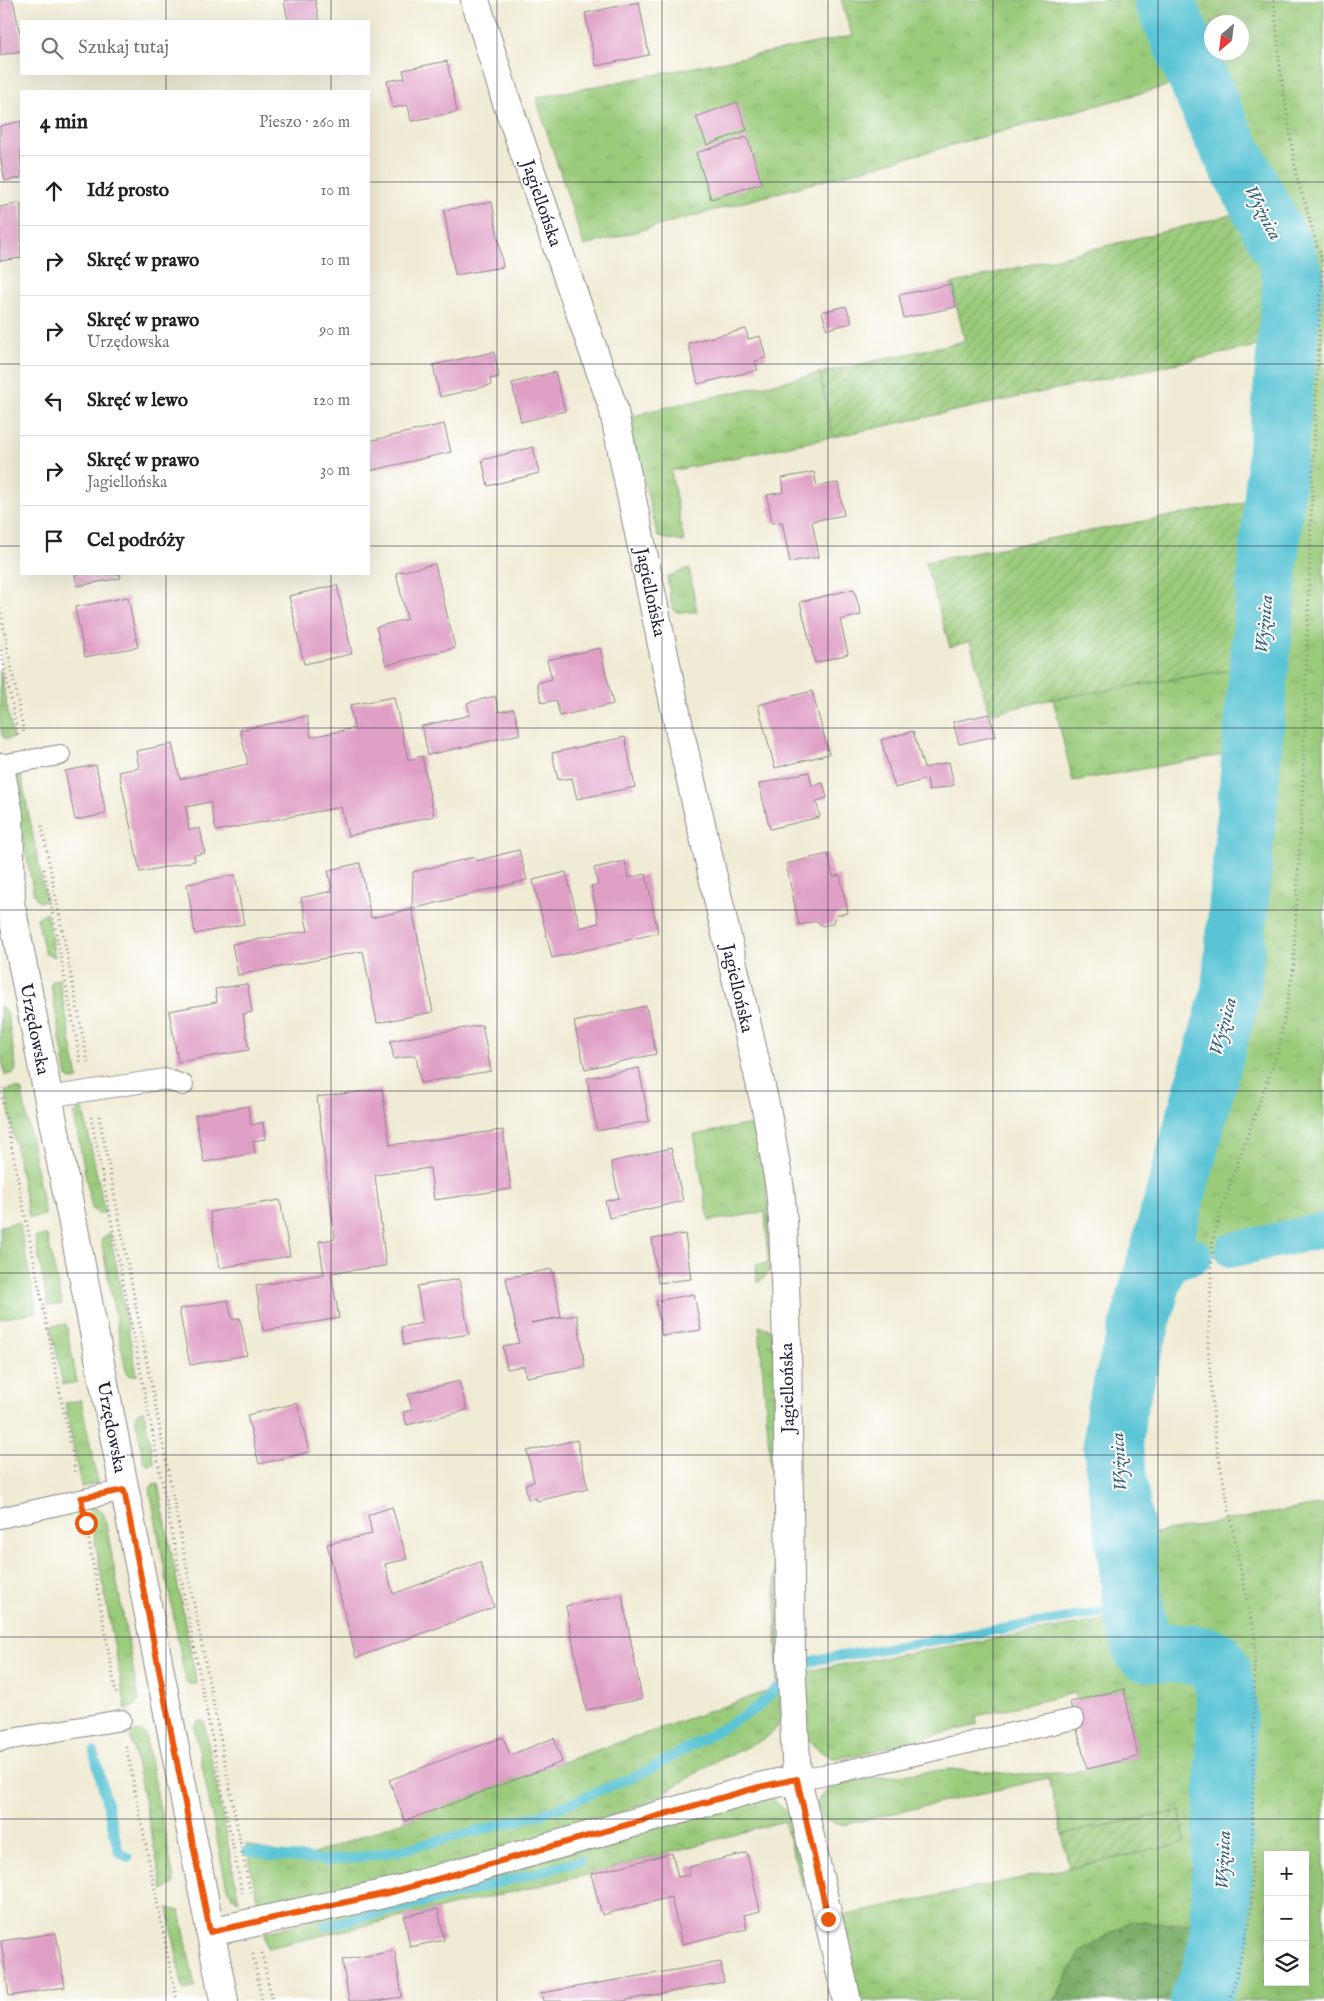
<!DOCTYPE html>
<html lang="pl">
<meta charset="utf-8">
<style>
body{margin:0;font-family:"IM FELL English",serif;background:#f6f6f6;color:#202124}
.controls{position:absolute;right:15px;bottom:15px;display:grid;overflow:hidden;border-radius:0px;box-shadow:0 5px 20px #0002}
.controls button{width:45px;height:45px;display:grid;place-items:center;padding:0;border:0;border-bottom:1px solid #e0e0e0;background:#fff;color:#202124;font:25px sans-serif}
.compass{position:absolute;left:1204px;top:15px;width:45px;height:45px;border-radius:50%;background:#fff;box-shadow:0 5px 20px #0002;rotate:208deg}
.stop{position:absolute;width:15px;height:15px;margin:-11px;border:4px solid #ea580c;border-radius:50%;background:#fff}
.stop.end{background:#ea580c;border-color:#fff;box-shadow:0 1px 5px #0008}
.list{margin:0;padding:0;list-style:none}
h2{display:flex;justify-content:space-between;align-items:center;height:65px;margin:0;padding:0 20px;font-size:21px}
h2 small{font-size:16px;font-weight:400;color:#757577}
.list li{display:grid;grid-template-columns:32px 1fr auto;gap:15px;align-items:center;box-sizing:border-box;height:70px;padding:0 20px;border-top:1px solid #e0e0e0}
.list b{display:block;font-size:19px;white-space:nowrap}
.list p{margin:0;font-size:16px;white-space:nowrap;color:#757577}
.list em{font-size:16px;font-style:normal;color:#757577}
.icon{flex:none;width:28px;height:28px;fill:none;stroke:currentColor;stroke-width:2;stroke-linecap:round;stroke-linejoin:round}
.map{position:relative;flex:none;width:1324px;height:2001px;overflow:hidden}
.search{position:absolute;background:#fff;box-shadow:0 5px 20px #0002;left:20px;top:20px;width:350px;height:55px;display:flex;align-items:center;gap:12px;box-sizing:border-box;padding:0 18px;border-radius:0px;color:#757577;font-size:19px}
.panel{position:absolute;background:#fff;box-shadow:0 5px 20px #0002;left:20px;top:90px;width:350px;height:485px;border-radius:0px}
.map>svg:first-child{display:block}
.grass{fill:url(#grass-tufts);stroke:#5e765a;fill-rule:evenodd}
.forest{fill:url(#forest-crowns);stroke:#4e6852}
.garden{fill:url(#garden-furrows);stroke:#5e765a}
.lines{fill:none;stroke-linecap:round;stroke-linejoin:round}
.stream{stroke:#5ac4d5;stroke-width:10}
.canal{stroke:#5ac4d5;stroke-width:35}
.river{stroke:#5ac4d5;stroke-width:60}
.building{fill:#e0a0c6}
.service-casing{stroke:#898688;stroke-width:22}
.minor-casing{stroke:#898688;stroke-width:30}
.tertiary-casing{stroke:#898688;stroke-width:30}
.path{stroke:#898688;stroke-width:3;stroke-dasharray:1 4;stroke-linecap:butt}
.service{stroke:#fff;stroke-width:20}
.minor{stroke:#fff;stroke-width:28}
.tertiary{stroke:#fff;stroke-width:28}
.route{stroke:#ea580c;stroke-width:6}
.grid{fill:none;stroke:#22223b;stroke-width:1;stroke-opacity:0.55}
.labels{text-anchor:middle;stroke-width:4;stroke-linejoin:round;paint-order:stroke}
.street-label{font-size:18px;fill:#22223b;stroke:#fff}
.water-label{font-size:19px;font-style:italic;fill:#386379;stroke:#fff}
</style>
<div class="map">
<svg width="1324" height="2001" viewBox="0 0 1324 2001">
<defs>
<pattern id="grass-tufts" width="24" height="20" patternUnits="userSpaceOnUse" patternTransform="scale(1.25)"><rect width="24" height="20" fill="#9acb7a"/><path d="M3 7l-1-3M5 7V3M7 7l1-3M15 17l-1-3M17 17v-4M19 17l1-3" fill="none" stroke="#84ae6a"/></pattern>
<pattern id="forest-crowns" width="20" height="18" patternUnits="userSpaceOnUse" patternTransform="scale(1.25)"><rect width="20" height="18" fill="#7baf6a"/><path d="M2 6a3 3 0 1 1 6 0M12 15a3 3 0 1 1 6 0" fill="none" stroke="#648e58"/></pattern>
<pattern id="garden-furrows" width="10" height="10" patternUnits="userSpaceOnUse" patternTransform="scale(1.25)"><rect width="10" height="10" fill="#9acb7a"/><path d="M-1 1l2-2M0 10L10 0M9 11l2-2" fill="none" stroke="#84ae6a"/></pattern>
</defs>
<rect width="100%" height="100%" fill="#fff"/>
<filter id="ink" filterUnits="userSpaceOnUse"><feTurbulence type="fractalNoise" baseFrequency=".02" numOctaves="2"/><feDisplacementMap in="SourceGraphic" scale="10" xChannelSelector="R" yChannelSelector="G"/><feConvolveMatrix kernelMatrix="1 2 1 2 8 2 1 2 1" color-interpolation-filters="sRGB"/></filter>
<filter id="wash" filterUnits="userSpaceOnUse"><feTurbulence type="fractalNoise" baseFrequency=".0096" numOctaves="4" result="noise"/><feDisplacementMap in="SourceGraphic" scale="20" xChannelSelector="R" yChannelSelector="G"/><feGaussianBlur stdDeviation="1.12" result="paint"/><feColorMatrix in="noise" values="0 0 0 0 0 0 0 0 0 0 0 0 0 0 0 0 0 1.4 0 .05"/><feComposite in="paint" operator="in"/></filter>
<g filter="url(#wash)">
<rect width="100%" height="100%" fill="#f0ebd4"/>
<!-- grass -->
<g class="grass">
<path d="M841,0H1153L1189,80L584,246L536,98L852,36Z"/>
<path d="M1172,0H1324V1230L1232,1250L1195,1256L1166,1266L1245,983L1302,272L1292,246L1220,112ZM1212,22H1242V52H1212Z"/>
<path d="M820,373L833,437L671,471L684,542L658,537L628,418L650,411Z"/>
<path d="M689,568L697,612H676L672,608L667,577Z"/>
<path d="M1248,667L1240,752L1073,781L1053,699Z"/>
<path d="M0,670L13,738L6,739L2,736L0,724Z"/>
<path d="M20,771L46,900L39,902L34,895L11,779L13,773Z"/>
<path d="M46,912L55,957L45,953L37,918Z"/>
<path d="M59,979L78,1079L71,1080L67,1077L51,986L52,981Z"/>
<path d="M0,1005L7,1012L16,1067L15,1072L11,1074L5,1075L0,1046Z"/>
<path d="M18,1088L22,1091L45,1215L29,1218L5,1090Z"/>
<path d="M83,1109L105,1213H97L92,1209L74,1116L78,1110Z"/>
<path d="M747,1125L759,1130L763,1154L774,1264L765,1277L757,1283L756,1265L768,1263L765,1212L709,1221L694,1135Z"/>
<path d="M19,1222L37,1312L0,1319V1226Z"/>
<path d="M110,1233L137,1375L129,1376L126,1372L101,1239Z"/>
<path d="M47,1235L62,1304L48,1306L35,1237Z"/>
<path d="M66,1324L77,1382L63,1385L51,1326Z"/>
<path d="M759,1326L775,1331L780,1714V1722L776,1729L766,1738L711,1764L648,1803L591,1823L379,1886L263,1907L258,1905L246,1844L276,1853L311,1855L562,1762L777,1688L774,1508Z"/>
<path d="M81,1400L98,1483L81,1487L65,1403Z"/>
<path d="M144,1411L154,1464L148,1465L144,1463L135,1416L139,1412Z"/>
<path d="M158,1484L197,1684L190,1685L186,1683L150,1490L152,1485Z"/>
<path d="M1324,1504V2001H1172L1188,1979L1080,1953L1054,2001H855L838,1917L1185,1843L1180,1811L1062,1834L1049,1778L842,1825L833,1823L822,1818L816,1807L819,1798L829,1789L837,1785L857,1780L950,1769L1015,1774L1070,1773L1138,1757L1125,1689L1077,1700L1075,1693L976,1716L977,1725L855,1756L833,1758L821,1752L811,1743L805,1733L801,1674L821,1668L1123,1617L1114,1540ZM1268,1855H1305V1982H1268Z"/>
<path d="M95,1507L99,1509L104,1514L139,1700L136,1705L126,1710L89,1508Z"/>
<path d="M199,1721H204L239,1901L232,1897L226,1884L194,1726Z"/>
<path d="M139,1731L145,1734L174,1879V1884L163,1890L130,1733Z"/>
<path d="M767,1797C801,1812 800,1845 809,1878L803,1888L784,1821L591,1874L267,1948L264,1933Z"/>
<path d="M168,1908L180,1911L195,1987L183,1990Z"/>
</g>
<!-- forest -->
<path class="forest" d="M1130,1921L1194,1925L1188,1979L1172,2001H1054L1080,1953Z"/>
<!-- garden -->
<g class="garden">
<path d="M1251,210L1282,275L1280,341L833,437L820,373L965,341L951,284Z"/>
<path d="M1267,498L1248,667L1053,699L989,714L970,641L950,647L925,562Z"/>
<path d="M1180,1811L1185,1843L1069,1868L1062,1834Z"/>
</g>
<g class="lines">
<!-- stream -->
<g class="stream">
<path d="M801,1666L816,1660L1134,1607"/>
<path d="M94,1752L119,1852L128,1858"/>
<path d="M247,1851L276,1856L326,1860L354,1858L406,1849L543,1814L647,1771L757,1708L777,1688"/>
<path d="M325,1926L462,1893L580,1861"/>
</g>
<!-- canal -->
<g class="canal">
<path d="M1232,1250L1324,1230"/>
<path d="M1156,1268L1195,1256"/>
</g>
<!-- river -->
<path class="river" d="M1164,0L1220,129L1285,253L1293,276L1231,992L1116,1411L1113,1447L1135,1615L1142,1648L1145,1651C1159,1653 1209,1653 1217,1662C1223,1669 1225,1694 1227,1703L1220,1935L1212,1971L1200,2001"/>
</g>
<g id="blocks">
<!-- building -->
<g class="building">
<path d="M0,0H13L21,37V51L0,55Z"/>
<path d="M284,0H315L319,21H288Z"/>
<path d="M639,2L649,55L596,66L585,13Z"/>
<path d="M447,61L457,112L411,121L408,105L393,108L387,81L405,78L403,70Z"/>
<path d="M737,102L747,130L707,145L696,117Z"/>
<path d="M21,121V178L5,181L0,156V126Z"/>
<path d="M747,137L762,183L711,199L696,153Z"/>
<path d="M492,202L503,267L455,275L444,210Z"/>
<path d="M21,203V258L0,261V207Z"/>
<path d="M951,284L956,307L904,318L899,295Z"/>
<path d="M846,306L852,323L827,329L822,312Z"/>
<path d="M746,329L748,339L760,336L766,358L755,361L758,370L698,384L688,343Z"/>
<path d="M494,352L499,377L490,379L491,385L440,397L433,365Z"/>
<path d="M555,372L565,411L521,422L512,383Z"/>
<path d="M444,424L451,452L369,471V441Z"/>
<path d="M533,447L539,473L488,486L482,460Z"/>
<path d="M814,472L817,486L838,483L844,515L812,521L819,557L790,562L782,522L772,523L767,495L784,492L782,478Z"/>
<path d="M435,564L455,648L386,665L376,627L407,619L396,573Z"/>
<path d="M75,574H120L121,578L77,586Z"/>
<path d="M337,585L352,654L304,664L289,596Z"/>
<path d="M854,589L861,615L840,620L848,654L815,663L800,602Z"/>
<path d="M128,597L138,647L85,657L75,607Z"/>
<path d="M600,648L613,704L560,716L556,700L542,703L537,683L552,679L547,660Z"/>
<path d="M812,691L829,754L775,768L758,705Z"/>
<path d="M495,696L499,712L514,709L520,734L428,755L422,726L470,715L467,703Z"/>
<path d="M394,697L408,760L422,756L434,816L348,836L341,807L216,831L210,802L186,807L189,830L200,828L205,853L194,855L195,861L140,872L119,772L139,768L136,751L172,744L180,779L248,764L240,730L307,716L311,737L354,728L350,705Z"/>
<path d="M989,714L996,736L959,744L953,722Z"/>
<path d="M913,731L924,768L949,762L954,785L929,791L927,779L895,788L881,740Z"/>
<path d="M625,737L635,787L577,799L572,778L558,780L552,753Z"/>
<path d="M96,765L106,814L75,820L65,771Z"/>
<path d="M809,772L812,786L823,783L827,798L816,801L820,817L770,829L759,784Z"/>
<path d="M519,850L527,880L412,909L413,872L474,857L476,861Z"/>
<path d="M828,854L833,877L840,875L848,913L836,915L832,924L822,926L817,921L799,925L786,864Z"/>
<path d="M625,861L628,878L646,874L658,933L552,958L533,880L566,872L580,928L599,923L591,886L598,885L594,868Z"/>
<path d="M360,863L371,918L412,909L433,1012L377,1023L363,951L238,975L232,944L308,931L301,898L332,891L328,870Z"/>
<path d="M235,875L244,924L195,934L187,884Z"/>
<path d="M247,984L252,1012L243,1014L249,1050L178,1062L169,1011L217,1002L215,989Z"/>
<path d="M646,1006L656,1054L585,1069L574,1022Z"/>
<path d="M482,1025L491,1071L420,1083L416,1055L394,1059L390,1041Z"/>
<path d="M639,1068L649,1121L597,1131L587,1078Z"/>
<path d="M382,1089L390,1145L503,1130L511,1189L434,1200L430,1168L375,1175L386,1266L331,1273L339,1318L263,1331L256,1286L324,1274L319,1241L335,1239L317,1097Z"/>
<path d="M248,1106L251,1125L263,1122L265,1139L253,1141L255,1153L204,1162L195,1115Z"/>
<path d="M671,1148L683,1201L609,1218L605,1201L619,1198L611,1162Z"/>
<path d="M280,1200L290,1256L219,1268L210,1212Z"/>
<path d="M685,1234L691,1279L658,1283L652,1239Z"/>
<path d="M552,1269L561,1317L531,1323L577,1315L585,1367L526,1377L524,1366L507,1369L503,1346L519,1343L506,1278Z"/>
<path d="M459,1279L469,1334L404,1345L401,1327L423,1323L417,1286Z"/>
<path d="M694,1294L701,1330L662,1336L656,1301Z"/>
<path d="M228,1300L232,1319L240,1318L247,1355L190,1365L179,1309Z"/>
<path d="M459,1381L467,1410L407,1425L403,1412L412,1410L408,1394Z"/>
<path d="M297,1403L309,1452L259,1464L247,1415Z"/>
<path d="M577,1440L588,1489L537,1501L536,1498L528,1499L525,1484L534,1482L527,1451Z"/>
<path d="M392,1507L407,1559L385,1564L393,1594L480,1562L494,1607L356,1658L327,1544L372,1534L368,1515Z"/>
<path d="M622,1595L642,1699L586,1710L566,1606Z"/>
<path d="M1124,1689L1138,1757L1087,1769L1070,1702Z"/>
<path d="M503,1737L510,1755L554,1738L562,1762L405,1821L389,1780Z"/>
<path d="M672,1853L678,1877L690,1875L688,1867L747,1853L760,1911L744,1915L747,1929L682,1944L671,1897L602,1915L591,1874Z"/>
<path d="M438,1909L444,1940L410,1947L404,1916Z"/>
<path d="M56,1933L65,1987L9,1996L1,1941Z"/>
<path d="M395,1951L402,1997L377,2001H349L342,1960Z"/>
<path d="M721,1962L724,1982L626,2000V2001H543L541,1993Z"/>
</g>
</g>
</g>
<g filter="url(#ink)">
<use href="#blocks" fill-opacity="0" stroke="#898688" stroke-width="1"/>
<g class="lines">
<!-- service casing -->
<g class="service-casing">
<g id="service">
<path d="M0,765L60,755"/>
<path d="M48,1097L165,1079L183,1085"/>
<path d="M0,1518L124,1490"/>
<path d="M0,1741L121,1720"/>
<path d="M797,1779L835,1773L1074,1719"/>
</g>
</g>
<!-- minor casing -->
<g class="minor-casing">
<g id="minor">
<path d="M475,0L506,100L613,407L681,737L767,1113L780,1189L783,1221L787,1346L791,1660L797,1779L847,2001"/>
<path d="M210,1932L392,1892L759,1787L797,1779"/>
</g>
</g>
<!-- tertiary casing -->
<g class="tertiary-casing">
<g id="tertiary">
<path d="M0,767L9,814L11,897"/>
<path d="M0,875L12,911L26,982L224,2001"/>
</g>
</g>
<!-- path -->
<g class="path">
<path d="M0,608L24,734"/>
<path d="M0,645L18,735"/>
<path d="M42,826L88,1063"/>
<path d="M44,869L81,1064"/>
<path d="M0,1088L76,1474"/>
<path d="M99,1116L250,1892"/>
<path d="M91,1117L242,1893"/>
<path d="M86,1525L116,1693"/>
<path d="M126,1746L177,2001"/>
<path d="M262,1953L272,2001"/>
<path d="M253,1954L262,2001"/>
<path d="M1230,2001L1251,1915L1255,1636L1249,1611L1215,1438L1208,1345L1213,1239L1223,1204L1278,1051L1293,972L1303,782L1311,515L1320,307L1323,265L1296,174L1280,67L1274,0"/>
</g>
<!-- service -->
<use href="#service" class="service"/>
<!-- minor -->
<use href="#minor" class="minor"/>
<!-- tertiary -->
<use href="#tertiary" class="tertiary"/>
</g>
</g>
<g class="lines" filter="url(#ink)">
<!-- route -->
<path class="route" d="M86,1523L81,1498L124,1490L210,1932L392,1892L759,1787L797,1779L828,1919"/>
</g>
<!-- grid -->
<path class="grid" d="M166,0V21M331,0V21M497,0V2001M662,0V2001M828,0V2001M993,0V2001M1158,0V2001M166,74V91M331,74V91M0,182H21M369,182H1324M0,364H21M369,364H1324M0,546H21M369,546H1324M166,574V2001M331,574V2001M0,728H1324M0,910H1324M0,1091H1324M0,1273H1324M0,1455H1324M0,1637H1324M0,1819H1324"/>
<g class="labels">
<!-- street labels -->
<g class="street-label">
<text transform="translate(542 203) rotate(71)" y="6">Jagiellońska</text>
<text transform="translate(651 592) rotate(78)" y="6">Jagiellońska</text>
<text transform="translate(738 988) rotate(77)" y="6">Jagiellońska</text>
<text transform="translate(35 1029) rotate(79)" y="6">Urzędowska</text>
<text transform="translate(787 1388) rotate(-91)" y="6">Jagiellońska</text>
<text transform="translate(112 1427) rotate(79)" y="6">Urzędowska</text>
</g>
<!-- water labels -->
<g class="water-label">
<text transform="translate(1264 212) rotate(62)" y="7">Wyżnica</text>
<text transform="translate(1263 624) rotate(-85)" y="7">Wyżnica</text>
<text transform="translate(1222 1026) rotate(-75)" y="7">Wyżnica</text>
<text transform="translate(1118 1462) rotate(-94)" y="7">Wyżnica</text>
<text transform="translate(1222 1860) rotate(-88)" y="7">Wyżnica</text>
</g>
</g>
</svg>
<div class="controls">
<button>+</button>
<button>−</button>
<button><svg class="icon" aria-label="layers" viewBox="0 0 24 24"><path d="M12 4l9 5-9 5-9-5zM3 14l9 5 9-5"/></svg></button>
</div>
<svg class="compass" viewBox="-18 -18 36 36"><path d="M0-13l5 13h-10z" fill="#e53935"/><path d="M0 13l5-13h-10z" fill="#757577"/></svg>
<div class="stop" style="left:86px;top:1523px"></div>
<div class="stop end" style="left:828px;top:1919px"></div>
<div class="search"><svg class="icon" aria-label="search" viewBox="0 0 24 24"><circle cx="10" cy="10" r="6"/><path d="M15 15l6 6"/></svg>Szukaj tutaj</div>
<section class="panel">
<h2>4 min<small>Pieszo · 260 m</small></h2>
<ul class="list">
<li><svg class="icon" aria-label="ahead" viewBox="0 0 24 24"><path d="M12 20V5M6 11l6-6 6 6"/></svg><div><b>Idź prosto</b></div><em>10 m</em></li>
<li><svg class="icon" aria-label="right" viewBox="0 0 24 24"><path d="M7 20v-9h11M14 6l5 5-5 5"/></svg><div><b>Skręć w prawo</b></div><em>10 m</em></li>
<li><svg class="icon" aria-label="right" viewBox="0 0 24 24"><path d="M7 20v-9h11M14 6l5 5-5 5"/></svg><div><b>Skręć w prawo</b><p>Urzędowska</p></div><em>90 m</em></li>
<li><svg class="icon" aria-label="left" viewBox="0 0 24 24"><path d="M17 20v-9H6M10 6l-5 5 5 5"/></svg><div><b>Skręć w lewo</b></div><em>120 m</em></li>
<li><svg class="icon" aria-label="right" viewBox="0 0 24 24"><path d="M7 20v-9h11M14 6l5 5-5 5"/></svg><div><b>Skręć w prawo</b><p>Jagiellońska</p></div><em>30 m</em></li>
<li><svg class="icon" aria-label="arrive" viewBox="0 0 24 24"><path d="M6 21V4h12l-3 4 3 4H6"/></svg><div><b>Cel podróży</b></div></li>
</ul>
</section>
</div>
